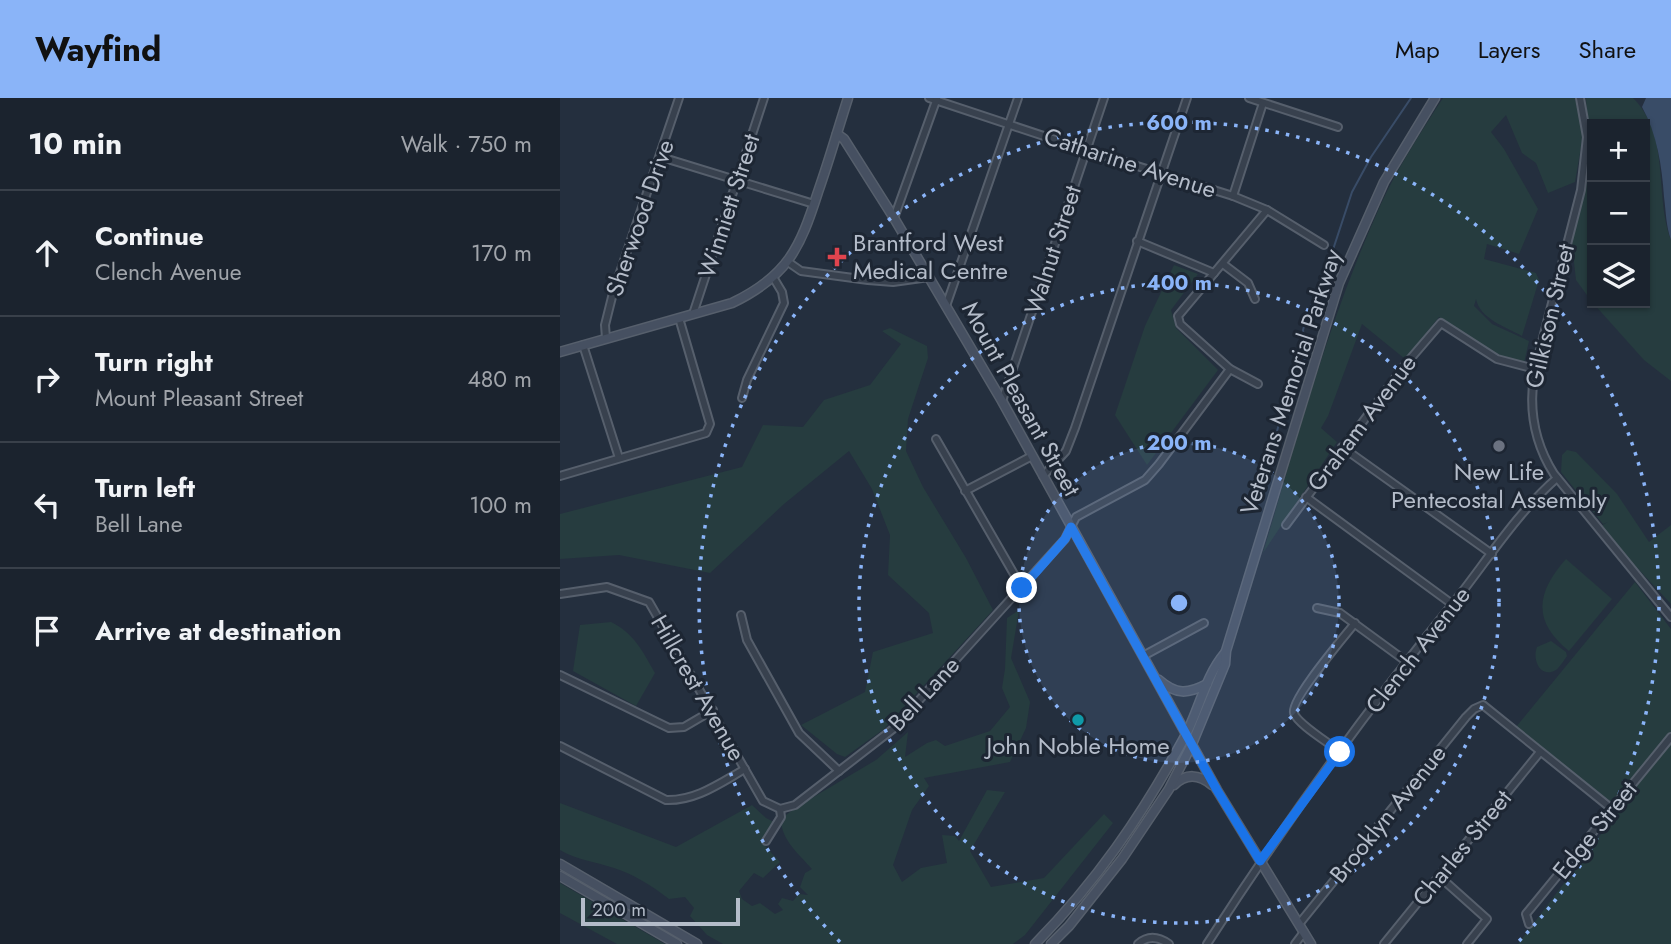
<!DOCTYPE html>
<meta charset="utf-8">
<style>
body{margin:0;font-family:Jost,sans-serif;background:#242b36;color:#f1f3f6}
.controls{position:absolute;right:21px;top:21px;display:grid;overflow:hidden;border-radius:0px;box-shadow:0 2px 5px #0004}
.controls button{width:63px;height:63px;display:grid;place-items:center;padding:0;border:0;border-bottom:2px solid #39404a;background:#1b232e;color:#f1f3f6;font:35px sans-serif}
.scale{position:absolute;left:21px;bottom:18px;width:159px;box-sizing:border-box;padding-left:7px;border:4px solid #b4bcc9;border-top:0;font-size:19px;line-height:24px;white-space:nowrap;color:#b4bcc9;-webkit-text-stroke:5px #1d2633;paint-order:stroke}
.stop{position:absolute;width:21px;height:21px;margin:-16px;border:5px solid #1a73e8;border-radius:50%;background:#fff}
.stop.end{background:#1a73e8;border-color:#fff;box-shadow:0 2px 7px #0008}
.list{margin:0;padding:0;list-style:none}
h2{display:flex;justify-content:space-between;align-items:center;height:91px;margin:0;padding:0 28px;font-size:30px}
h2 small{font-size:23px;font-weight:400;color:#a0a4aa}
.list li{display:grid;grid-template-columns:46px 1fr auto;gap:21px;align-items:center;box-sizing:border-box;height:126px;padding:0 28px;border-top:2px solid #39404a}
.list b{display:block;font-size:26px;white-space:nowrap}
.list p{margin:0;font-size:23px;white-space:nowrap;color:#a0a4aa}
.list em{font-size:23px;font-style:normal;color:#a0a4aa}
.icon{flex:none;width:38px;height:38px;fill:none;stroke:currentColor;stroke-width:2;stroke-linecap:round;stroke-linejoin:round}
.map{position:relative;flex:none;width:1111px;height:846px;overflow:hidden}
header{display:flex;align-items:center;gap:42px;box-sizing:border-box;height:98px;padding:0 35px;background:#8ab4f8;color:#111}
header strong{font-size:33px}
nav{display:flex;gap:38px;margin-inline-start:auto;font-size:24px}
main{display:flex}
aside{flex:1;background:#1b232e}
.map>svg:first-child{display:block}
.green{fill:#263c3f}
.water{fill:#394c67}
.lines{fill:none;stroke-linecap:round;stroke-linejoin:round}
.stream{stroke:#394c67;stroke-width:2}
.minor-casing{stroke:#565f6c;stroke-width:10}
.secondary-casing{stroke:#565f6c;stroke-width:11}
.minor{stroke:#38414e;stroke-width:6}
.secondary{stroke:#465061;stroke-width:8}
.route{stroke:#1a73e8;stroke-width:9}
.ring{fill:none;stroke:#8ab4f8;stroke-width:3.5;stroke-dasharray:3.5 7}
.health-dot{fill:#e0444e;stroke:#1d2633;stroke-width:2.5}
.worship-dot{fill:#6b7280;stroke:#1d2633;stroke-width:2.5}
.culture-dot{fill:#0f9aa8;stroke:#1d2633;stroke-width:2.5}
.labels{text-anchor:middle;stroke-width:6;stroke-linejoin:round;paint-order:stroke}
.street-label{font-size:24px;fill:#b4bcc9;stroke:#1d2633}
.poi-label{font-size:24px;fill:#b4bcc9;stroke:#1d2633}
.centre{fill:#8ab4f8;stroke:#1d2633;stroke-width:3.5}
.ring-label{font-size:21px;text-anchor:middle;font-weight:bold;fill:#8ab4f8;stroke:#1d2633;stroke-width:6;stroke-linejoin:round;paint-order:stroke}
</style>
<header>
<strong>Wayfind</strong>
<nav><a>Map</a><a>Layers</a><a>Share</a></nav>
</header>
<main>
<aside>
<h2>10 min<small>Walk · 750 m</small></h2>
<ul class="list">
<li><svg class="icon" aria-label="ahead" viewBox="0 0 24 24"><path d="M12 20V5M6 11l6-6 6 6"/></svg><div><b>Continue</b><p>Clench Avenue</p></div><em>170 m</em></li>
<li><svg class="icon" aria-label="right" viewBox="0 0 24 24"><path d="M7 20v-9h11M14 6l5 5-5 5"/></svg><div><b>Turn right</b><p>Mount Pleasant Street</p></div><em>480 m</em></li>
<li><svg class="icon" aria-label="left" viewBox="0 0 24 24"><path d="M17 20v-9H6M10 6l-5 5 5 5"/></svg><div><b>Turn left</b><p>Bell Lane</p></div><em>100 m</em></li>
<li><svg class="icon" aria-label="arrive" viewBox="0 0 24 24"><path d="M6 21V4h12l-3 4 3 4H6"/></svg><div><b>Arrive at destination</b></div></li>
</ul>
</aside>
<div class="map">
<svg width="1111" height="846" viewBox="0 0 1111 846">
<rect width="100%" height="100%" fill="#242f3e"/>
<!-- green -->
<g class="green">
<path d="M883,0H1015L1023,37L1015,84L988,95L976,65L962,55L946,17L931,34L944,51L978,111L959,156L927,146L924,161L976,175L979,182L962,238C946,229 920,221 916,201L914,208L932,226L969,243L964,265L933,255L879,219L845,261L802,226L768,318L761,330L777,344L703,455C738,337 770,218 821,106C838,69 861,34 883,0Z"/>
<path d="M1026,0H1073C1111,38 1094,96 1111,142V283L1084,262L1033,205H1085V26H1032V204L1016,182L1011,137L1016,94L1023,59L1027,24Z"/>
<path d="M614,167L638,176L611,212L616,230L658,272L587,367L555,317L585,228Z"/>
<path d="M330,230L367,248L368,260L348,321L346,353L363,389L406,460L433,512L324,631L285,659L277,656L241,627L305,594L313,554L373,535L369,515L328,477L330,437L312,391L289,353L224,406L150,475L59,457L0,461V416L182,369L203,327L243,329L264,302L310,287L341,246L322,233Z"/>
<path d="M1007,352L1016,354L1057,396L1089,444L1111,427V506L1039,429L1048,424L1043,426L1001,374L1002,357Z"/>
<path d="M1006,461L1052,501L1009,553C972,523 976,495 1006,461Z"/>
<path d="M1075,484L1111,531V846H958L1060,711L956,629Z"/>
<path d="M459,512L451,560L470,604L466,630L450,664L364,680L369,688L352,712L333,767L342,784L361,770L387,765L382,737L395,738L399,743L427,692L445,694L410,753L431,789L484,780L544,716L553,725L465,837L453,846H163L147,837L130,818L134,810L125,799L109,801C91,787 75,777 54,770C36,764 17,762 0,752V705L116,749L192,707L206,720L216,725L205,748L220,764L203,780L194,775L179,793L182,801L192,808L200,805L215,816L223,812L218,806L222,800L233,803L239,796L248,797L240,789L245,775L252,771C239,756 221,742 221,721L235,710L316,662L348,634L345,659L367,645L376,642L385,648L430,633L450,609L442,590L445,571L447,520Z"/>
<path d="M51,524C74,535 83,554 95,575L76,608L13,573L20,527Z"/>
<path d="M991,543L1006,554L1007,558C1004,562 1000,569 996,572C980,581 972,561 977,549Z"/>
<path d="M0,785L105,846H57L0,815Z"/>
</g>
<!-- water -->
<path class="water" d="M1086,0H1111V142C1106,128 1106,114 1104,99C1102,68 1097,36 1082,9Z"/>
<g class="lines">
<!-- stream -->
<path class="stream" d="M715,341L721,318L744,263L746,255L743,232L748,214L761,188L792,94L811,59L851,0"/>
<!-- minor casing -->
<g class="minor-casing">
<g id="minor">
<path d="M369,0L526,52L673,98L707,112L764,147"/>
<path d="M689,0L778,29"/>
<path d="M1020,0L1027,39L1021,92L975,271C968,309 973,343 994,376L1111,519"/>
<path d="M101,59L254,106"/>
<path d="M673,98L703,5"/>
<path d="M334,120L377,0"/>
<path d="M577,143L654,175"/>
<path d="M228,164L241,173L308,182L333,184L369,179"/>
<path d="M663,166L688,185L695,201"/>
<path d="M386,208L458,0"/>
<path d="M133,216L204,0"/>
<path d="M46,240L45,227L53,195L119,0"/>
<path d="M23,247L59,360"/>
<path d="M698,286L670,271L620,226L618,218L707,112"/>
<path d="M182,300L187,282L224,205L222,194L213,179"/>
<path d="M442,303L544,0"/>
<path d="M376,341L462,490"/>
<path d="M782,349L932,456"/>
<path d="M0,378L146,335L150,326L119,220"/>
<path d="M483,378L506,353L515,330L627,0"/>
<path d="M405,393L472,358"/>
<path d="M746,399L892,506"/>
<path d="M726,427L845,267L881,225L937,261L975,271"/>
<path d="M0,496L47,489L89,504L203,703L220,711"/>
<path d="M757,510L780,515L847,564"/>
<path d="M181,517L187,542L239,635L279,673"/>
<path d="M583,558L644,525"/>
<path d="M0,577L109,630L124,629L153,612"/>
<path d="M0,648L106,702C136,703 160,685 185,671"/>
<path d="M780,654C771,646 737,626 734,615C729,603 785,538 795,525"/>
<path d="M220,711L235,707L333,631L505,441L516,419L585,382L599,366L670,271"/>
<path d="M206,743L221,719L220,711"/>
<path d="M880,779L927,821L907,846"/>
<path d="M739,826L906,619L914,611L923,607L1052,711"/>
<path d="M969,826L966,816L1111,639"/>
<path d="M578,846C588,837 599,839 609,846"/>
<path d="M647,846C724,726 809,609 899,498C930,458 959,413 997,380"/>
<path d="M735,846L744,834"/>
<path d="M824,846L980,654"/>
</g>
</g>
<!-- secondary casing -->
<g class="secondary-casing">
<g id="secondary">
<path d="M277,36L284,41L334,120L442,303L657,692L751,846"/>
<path d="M0,254L172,205C228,178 240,150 258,94C269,63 278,31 288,0"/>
<path d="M599,582C616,597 628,596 647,586"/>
<path d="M614,687C626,675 639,676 652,687"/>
<path d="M0,766L137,846"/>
<path d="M0,778L117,846"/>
<path d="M475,846C536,784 581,719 623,642C639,614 644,580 665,555"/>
<path d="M491,846L509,828L562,761L609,691L632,646L665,566L666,553L779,185L824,84L875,0"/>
</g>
</g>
<!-- minor -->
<use href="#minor" class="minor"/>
<!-- secondary -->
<use href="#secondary" class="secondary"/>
</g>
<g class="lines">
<!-- route -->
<path class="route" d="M462,490L505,441L511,429L657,692L700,763L780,654"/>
</g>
<!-- distance rings -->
<circle cx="619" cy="505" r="160" fill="#8ab4f8" fill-opacity=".12"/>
<g class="ring">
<circle cx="619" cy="505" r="160"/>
<circle cx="619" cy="505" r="320"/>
<path d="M280 844A480 480 0 1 1 958 844"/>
</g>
<!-- markers -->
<path class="health-dot" d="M273.5 148.5h7v7h7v7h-7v7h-7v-7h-7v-7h7z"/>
<circle class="worship-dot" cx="939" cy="348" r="7"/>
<circle class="culture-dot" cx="518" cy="622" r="7"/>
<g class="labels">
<!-- street labels -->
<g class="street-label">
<text transform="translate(570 65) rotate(18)" y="8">Catharine Avenue</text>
<text transform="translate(169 108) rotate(-72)" y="8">Winniett Street</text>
<text transform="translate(80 120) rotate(-71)" y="8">Sherwood Drive</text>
<text transform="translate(493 152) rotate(-72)" y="8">Walnut Street</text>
<text transform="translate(990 218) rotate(-77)" y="8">Gilkison Street</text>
<text transform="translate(731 284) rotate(-72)" y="8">Veterans Memorial Parkway</text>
<text transform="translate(461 301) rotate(61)" y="8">Mount Pleasant Street</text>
<text transform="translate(802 325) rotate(-53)" y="8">Graham Avenue</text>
<text transform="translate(858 552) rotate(-52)" y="8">Clench Avenue</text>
<text transform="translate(138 590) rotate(60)" y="8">Hillcrest Avenue</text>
<text transform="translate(364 596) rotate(-47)" y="8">Bell Lane</text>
<text transform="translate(828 716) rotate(-51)" y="8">Brooklyn Avenue</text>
<text transform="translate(1035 732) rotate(-51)" y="8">Edge Street</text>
<text transform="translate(902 750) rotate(-51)" y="8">Charles Street</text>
</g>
<!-- poi labels -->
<g class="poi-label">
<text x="293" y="153" text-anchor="start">Brantford West<tspan x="293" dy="28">Medical Centre</tspan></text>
<text x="939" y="382">New Life<tspan x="939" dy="28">Pentecostal Assembly</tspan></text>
<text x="518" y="656">John Noble Home</text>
</g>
</g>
<circle cx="619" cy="505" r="10" class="centre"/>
<g class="ring-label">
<text x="619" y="32">600 m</text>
<text x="619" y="192">400 m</text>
<text x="619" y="352">200 m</text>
</g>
</svg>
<div class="controls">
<button>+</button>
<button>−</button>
<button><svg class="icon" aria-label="layers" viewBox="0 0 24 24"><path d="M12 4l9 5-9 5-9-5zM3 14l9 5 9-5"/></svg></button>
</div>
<div class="scale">200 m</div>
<div class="stop" style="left:780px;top:654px"></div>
<div class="stop end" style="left:462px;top:490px"></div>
</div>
</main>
